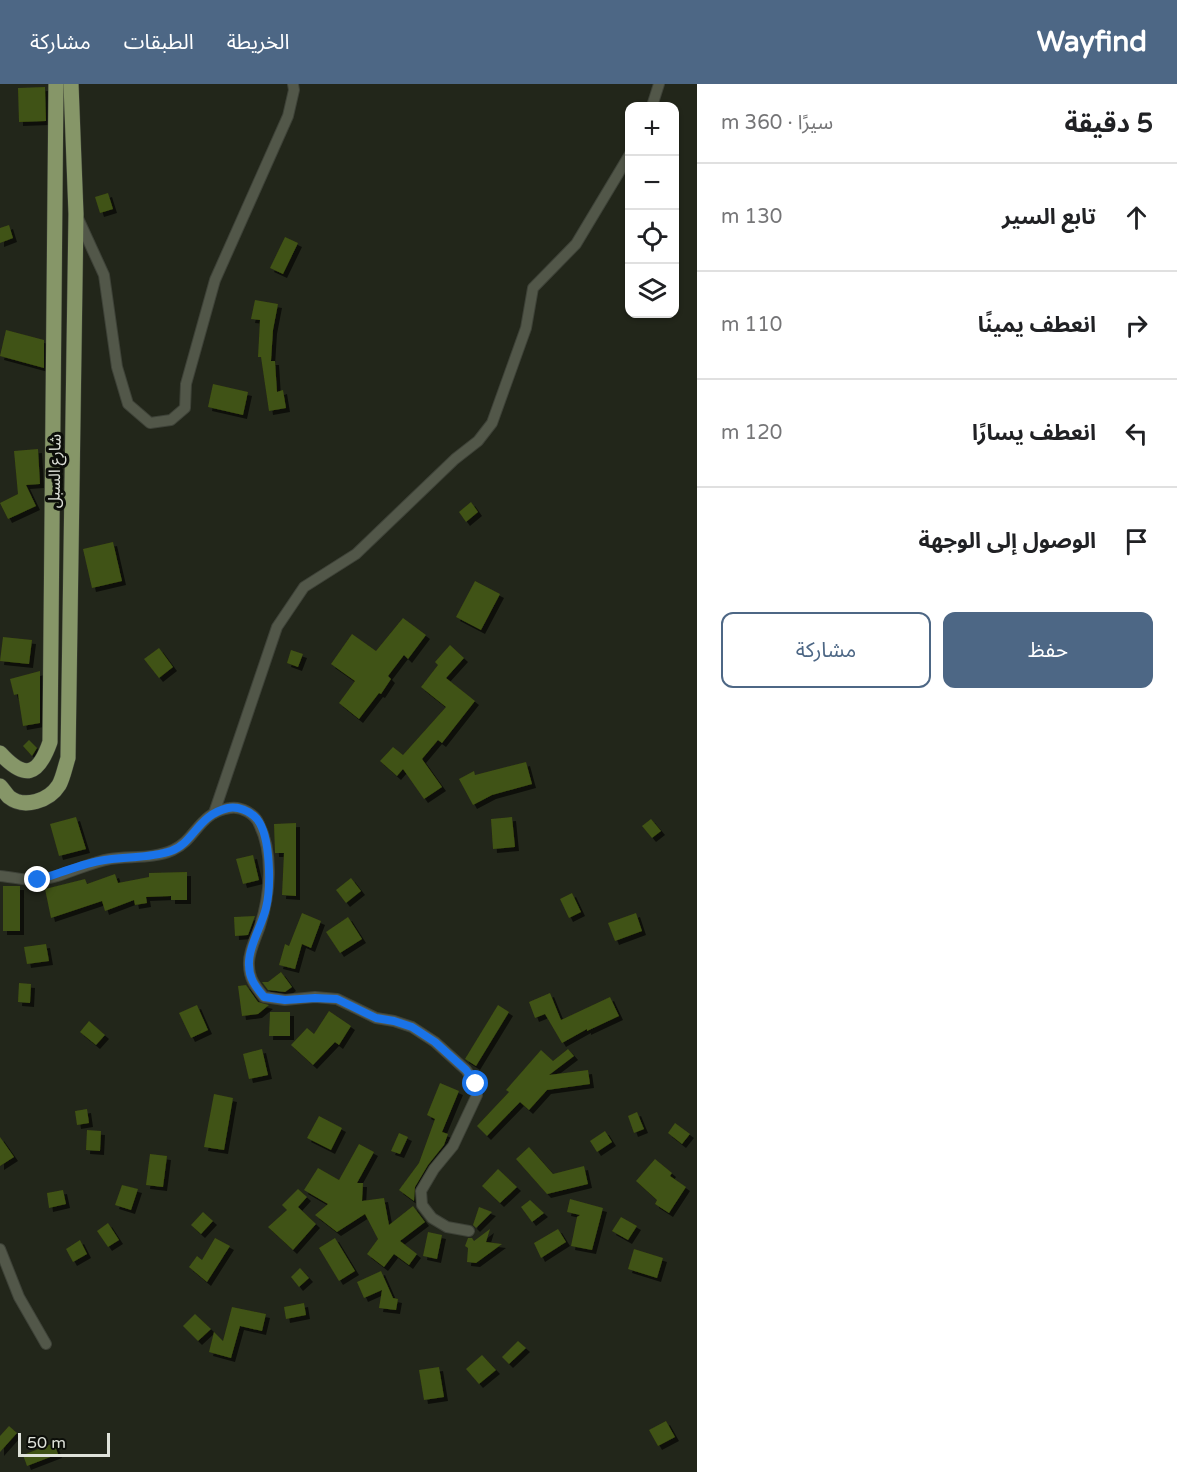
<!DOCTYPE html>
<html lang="ar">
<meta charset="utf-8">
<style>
body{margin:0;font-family:"Varela Round","Noto Sans Arabic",sans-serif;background:#f2f2f2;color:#202124;direction:rtl}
.controls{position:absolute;right:18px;top:18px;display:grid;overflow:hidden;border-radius:12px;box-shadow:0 2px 4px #0004}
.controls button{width:54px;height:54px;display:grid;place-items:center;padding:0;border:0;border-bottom:2px solid #e0e0e0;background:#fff;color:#202124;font:30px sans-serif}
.scale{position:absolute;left:18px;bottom:15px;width:92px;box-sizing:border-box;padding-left:6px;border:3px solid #dfe2da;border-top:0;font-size:16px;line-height:21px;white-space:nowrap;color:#dfe2da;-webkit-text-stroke:4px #0c0e09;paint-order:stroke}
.stop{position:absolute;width:18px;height:18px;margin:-14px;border:4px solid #1a73e8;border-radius:50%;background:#fff}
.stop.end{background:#1a73e8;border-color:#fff;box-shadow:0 2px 6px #0008}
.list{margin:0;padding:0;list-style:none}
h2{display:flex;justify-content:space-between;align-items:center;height:78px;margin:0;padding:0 24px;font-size:26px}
h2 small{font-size:20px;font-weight:400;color:#757577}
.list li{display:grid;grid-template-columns:39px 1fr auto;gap:18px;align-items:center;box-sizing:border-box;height:108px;padding:0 24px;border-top:2px solid #e0e0e0}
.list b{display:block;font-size:22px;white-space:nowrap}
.list em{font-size:20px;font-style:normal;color:#757577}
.actions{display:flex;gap:12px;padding:18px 24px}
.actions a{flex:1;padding:14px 0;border:2px solid #4d6785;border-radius:12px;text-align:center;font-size:21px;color:#4d6785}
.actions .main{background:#4d6785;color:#fff}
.icon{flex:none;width:33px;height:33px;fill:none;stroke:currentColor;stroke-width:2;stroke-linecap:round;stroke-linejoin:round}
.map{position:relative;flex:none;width:697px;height:1388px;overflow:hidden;direction:ltr}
header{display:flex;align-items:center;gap:36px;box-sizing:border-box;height:84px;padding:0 30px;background:#4d6785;color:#fff}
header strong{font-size:28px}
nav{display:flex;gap:33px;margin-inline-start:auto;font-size:21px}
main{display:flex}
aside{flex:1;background:#fff}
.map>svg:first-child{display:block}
.building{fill:#415213;filter:url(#shadow)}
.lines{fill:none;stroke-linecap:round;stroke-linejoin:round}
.street-casing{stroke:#3e4238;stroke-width:12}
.primary-casing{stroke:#3e4238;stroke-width:16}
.street{stroke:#525749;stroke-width:10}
.primary{stroke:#869668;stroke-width:15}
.route{stroke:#1a73e8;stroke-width:8}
.labels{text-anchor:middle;stroke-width:6;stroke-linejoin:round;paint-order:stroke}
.street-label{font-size:16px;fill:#dfe2da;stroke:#0c0e09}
</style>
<header>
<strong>Wayfind</strong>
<nav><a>الخريطة</a><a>الطبقات</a><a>مشاركة</a></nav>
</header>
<main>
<aside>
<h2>5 دقيقة<small>سيرًا · 360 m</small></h2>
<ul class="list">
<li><svg class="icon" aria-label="ahead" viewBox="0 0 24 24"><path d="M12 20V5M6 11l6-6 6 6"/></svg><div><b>تابع السير</b></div><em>130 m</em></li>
<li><svg class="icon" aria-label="right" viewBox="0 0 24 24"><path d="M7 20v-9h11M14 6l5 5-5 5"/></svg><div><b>انعطف يمينًا</b></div><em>110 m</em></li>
<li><svg class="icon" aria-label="left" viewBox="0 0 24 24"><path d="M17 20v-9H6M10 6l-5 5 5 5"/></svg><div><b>انعطف يسارًا</b></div><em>120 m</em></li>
<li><svg class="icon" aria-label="arrive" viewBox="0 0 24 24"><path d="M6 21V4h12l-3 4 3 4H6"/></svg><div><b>الوصول إلى الوجهة</b></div></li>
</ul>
<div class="actions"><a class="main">حفظ</a><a>مشاركة</a></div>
</aside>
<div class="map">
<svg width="697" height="1388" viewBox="0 0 697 1388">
<defs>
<filter id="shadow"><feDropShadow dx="4" dy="4" stdDeviation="0" flood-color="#0009"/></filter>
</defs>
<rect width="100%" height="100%" fill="#22261a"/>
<!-- building -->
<g class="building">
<path d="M45,3L46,37L19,38L18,4Z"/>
<path d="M108,109L113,125L100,129L95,113Z"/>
<path d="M9,141L13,154L0,159V144Z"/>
<path d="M285,153L298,159L283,190L270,184Z"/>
<path d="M255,216L278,220L273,246L271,277H275L277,308L283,306L286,324L269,327L261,273H258L260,236L251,235Z"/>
<path d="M6,246L44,256V284L0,272Z"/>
<path d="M213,300L248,308L243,331L208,323Z"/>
<path d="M38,365L40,400L26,401L36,422L8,435L0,419L18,410L14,367Z"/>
<path d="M471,418L478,428L466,438L459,428Z"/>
<path d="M113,458L122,497L92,504L83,465Z"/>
<path d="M475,497L500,510L481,546L456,533Z"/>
<path d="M403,534L426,551L408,575L404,571L388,592L391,595L381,610L379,609L359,635L339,619L355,597L331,580L352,550L376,567Z"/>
<path d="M3,553L32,556L29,580L0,577Z"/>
<path d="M450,561L464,574L446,594L475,617L442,659L438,656L422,675L442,703L424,715L403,685L397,692L380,677L393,663L403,671L446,623L421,603L438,581L435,578Z"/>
<path d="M159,564L173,583L159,594L144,575Z"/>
<path d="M291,566L303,570L298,583L287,579Z"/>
<path d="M40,587V639L23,642L18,610L14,611L10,595Z"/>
<path d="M29,656L37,664L32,672L23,662Z"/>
<path d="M526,678L532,700L492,711L473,721L459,695L474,687L475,691Z"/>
<path d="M76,733L86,765L59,772L50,740Z"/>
<path d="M512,733L515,763L493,765L491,735Z"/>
<path d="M651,735L661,747L652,754L642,742Z"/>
<path d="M296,739V812L282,811L284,769H275L274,740Z"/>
<path d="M253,771L259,796L243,800L236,775Z"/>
<path d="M187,788V816H171V812L146,813L147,819L135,821L134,816L105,827L102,817L51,834L45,805L85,795L87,800L115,790L118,799L149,793V789Z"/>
<path d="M351,794L361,807L346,819L336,806Z"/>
<rect x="3" y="802" width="17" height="45"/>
<path d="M572,809L581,828L569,834L560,815Z"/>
<path d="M302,829L321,837L311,864L302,860L295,885L279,881L285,860L289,862Z"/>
<path d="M636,829L642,847L615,857L608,839Z"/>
<path d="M255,832L248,851L235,852L234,833Z"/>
<path d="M348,833L362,855L340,869L326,848Z"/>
<path d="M46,860L49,877L27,880L24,863Z"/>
<path d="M281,888L292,903L285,908L268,906L262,898H268Z"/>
<path d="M19,899L31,900L30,919L18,918Z"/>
<path d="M246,901L258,918L269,921L258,930L242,932L238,902Z"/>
<path d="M550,909L561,936L610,913L619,932L587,947V945L562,959L545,930L535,934L529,918Z"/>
<path d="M197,921L208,946L191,954L179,929Z"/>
<path d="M498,921L509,928L476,982L465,975Z"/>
<path d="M329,927L351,942L339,961L335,958L313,981L291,961L307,944L314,950Z"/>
<path d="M270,928H290V952H269Z"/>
<path d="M89,937L105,951L96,961L80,948Z"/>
<path d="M262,965L268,991L249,995L243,970Z"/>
<path d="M568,965L574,972L549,991L588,986L590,1000L547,1006L529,1026L520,1018L487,1052L477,1042L509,1008L506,1006L541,966L553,977Z"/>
<path d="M440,999L459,1007L442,1048L448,1050L444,1061L428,1081L415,1103L414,1117L399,1106L419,1079L435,1035L427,1031Z"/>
<path d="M214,1010L233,1014L224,1066L204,1063Z"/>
<path d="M87,1025L89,1039L77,1041L75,1027Z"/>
<path d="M637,1028L644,1045L634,1049L628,1032Z"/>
<path d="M319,1032L342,1044L331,1066L307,1054Z"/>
<path d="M675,1039L690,1050L682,1060L668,1049Z"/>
<path d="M87,1046L101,1047L100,1067L86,1066Z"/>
<path d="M605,1047L612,1058L597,1068L590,1057Z"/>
<path d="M399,1049L408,1053L400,1070L391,1067Z"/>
<path d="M0,1053L14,1073L0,1082Z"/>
<path d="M359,1060L374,1068L357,1099H363L362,1117L384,1114L389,1141L413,1122L425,1138L400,1157L417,1170L409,1181L394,1170L384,1183L367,1170L378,1155L365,1130L337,1148L315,1131L328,1120L304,1106L318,1084L339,1096Z"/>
<path d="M529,1063L553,1090L584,1082L588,1100L547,1110L516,1075Z"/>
<path d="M150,1070L167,1072L163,1103L146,1101Z"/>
<path d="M655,1075L672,1089L670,1092L686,1103L669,1129L655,1120L657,1116L636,1097Z"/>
<path d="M498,1085L517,1103L500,1119L482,1102Z"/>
<path d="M122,1101L138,1105L131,1126L115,1121Z"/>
<path d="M298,1105L307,1113L298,1123L316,1140L293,1166L268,1143L287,1126L282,1121Z"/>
<path d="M63,1106L66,1120L49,1124L47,1109Z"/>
<path d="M570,1115L603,1124L592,1166L571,1162L577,1133L580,1131L567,1128Z"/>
<path d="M530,1116L544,1129L532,1138L521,1123Z"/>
<path d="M479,1123L492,1128L476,1144L473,1141Z"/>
<path d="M203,1128L213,1137L201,1150L191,1141Z"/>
<path d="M621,1133L637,1142L628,1156L612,1147Z"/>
<path d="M108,1139L119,1156L108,1163L97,1147Z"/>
<path d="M490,1145L486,1158L502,1160L476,1179L467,1178L468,1164L465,1162L468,1154H472L474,1157Z"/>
<path d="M558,1145L566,1158L541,1174L534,1159Z"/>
<path d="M428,1148L442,1151L437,1175L423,1172Z"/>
<path d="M215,1154L230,1162L207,1198L189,1183L197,1172L202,1176Z"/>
<path d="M335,1154L355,1187L339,1197L319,1164Z"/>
<path d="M80,1156L87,1170L73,1178L66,1165Z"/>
<path d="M634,1165L663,1174L657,1194L628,1185Z"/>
<path d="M300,1184L309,1194L299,1203L291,1193Z"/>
<path d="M381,1187L393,1214L398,1215L396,1226L379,1224L382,1206L364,1214L357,1198Z"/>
<path d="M304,1219L306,1231L286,1235L284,1223Z"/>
<path d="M232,1223L266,1230L262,1247L240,1242L231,1274L209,1268L214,1248L223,1257Z"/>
<path d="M195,1230L211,1245L198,1257L183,1242Z"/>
<path d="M518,1257L526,1264L509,1280L502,1273Z"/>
<path d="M482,1271L496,1286L479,1300L466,1285Z"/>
<path d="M439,1283L444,1313L424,1316L419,1286Z"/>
<path d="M666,1337L675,1353L658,1362L649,1346Z"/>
<path d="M9,1342L17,1349L0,1368V1352Z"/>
<path d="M54,1359L58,1370L27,1382L23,1371Z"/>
</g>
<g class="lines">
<!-- street casing -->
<g class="street-casing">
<g id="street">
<path d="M652,22L659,0"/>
<path d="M77,132L104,191L117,283L128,320L150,339L171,336L185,324L186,300L215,196L288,32L294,6L293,0"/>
<path d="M214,729L277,543L304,503L356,470L455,375L478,357L492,339L526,244L533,204L576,160L630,70"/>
<path d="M0,792C12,793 24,796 36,796C60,795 86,779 110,775C131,772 154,775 173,766C196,756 199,728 230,724C241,722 255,730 259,740C274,770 270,811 260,842C256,854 248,869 249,881C249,895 256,903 264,913L285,916L315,913L337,915L376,934L394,937L412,943L435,958L466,986L476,1000L477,1011L453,1062L434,1085L421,1107L422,1121L432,1134L447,1143L469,1147"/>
<path d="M0,1165L19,1213L46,1260"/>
</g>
</g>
<!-- primary casing -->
<g class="primary-casing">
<g id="primary">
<path d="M0,669C25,696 38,692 50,658L56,0"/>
<path d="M0,702C3,705 6,710 9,713C24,725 49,717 59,701C63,694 65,683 68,674L76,130L71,0"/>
</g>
</g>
<!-- street -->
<use href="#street" class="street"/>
<!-- primary -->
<use href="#primary" class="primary"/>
</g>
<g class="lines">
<!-- route -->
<path class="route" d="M38,796C58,790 78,781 99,777C123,772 148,775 171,767C194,759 197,731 228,724C238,722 250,727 257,735C271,752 271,804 266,824C262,841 248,864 249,881C249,895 256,903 264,913L285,916L315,914L337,915L376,934L394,937L412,943L435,958L466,986L476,1000"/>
</g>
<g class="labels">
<!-- street labels -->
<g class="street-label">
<text transform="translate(54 387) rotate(-89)" y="6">شارع السبل</text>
</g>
</g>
</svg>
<div class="controls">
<button>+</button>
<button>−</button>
<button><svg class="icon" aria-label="locate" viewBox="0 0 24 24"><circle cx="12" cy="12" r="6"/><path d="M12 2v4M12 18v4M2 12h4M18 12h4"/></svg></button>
<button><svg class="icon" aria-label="layers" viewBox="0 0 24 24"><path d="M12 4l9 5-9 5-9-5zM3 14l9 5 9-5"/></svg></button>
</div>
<div class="scale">50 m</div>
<div class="stop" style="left:476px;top:1000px"></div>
<div class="stop end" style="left:38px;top:796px"></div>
</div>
</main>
